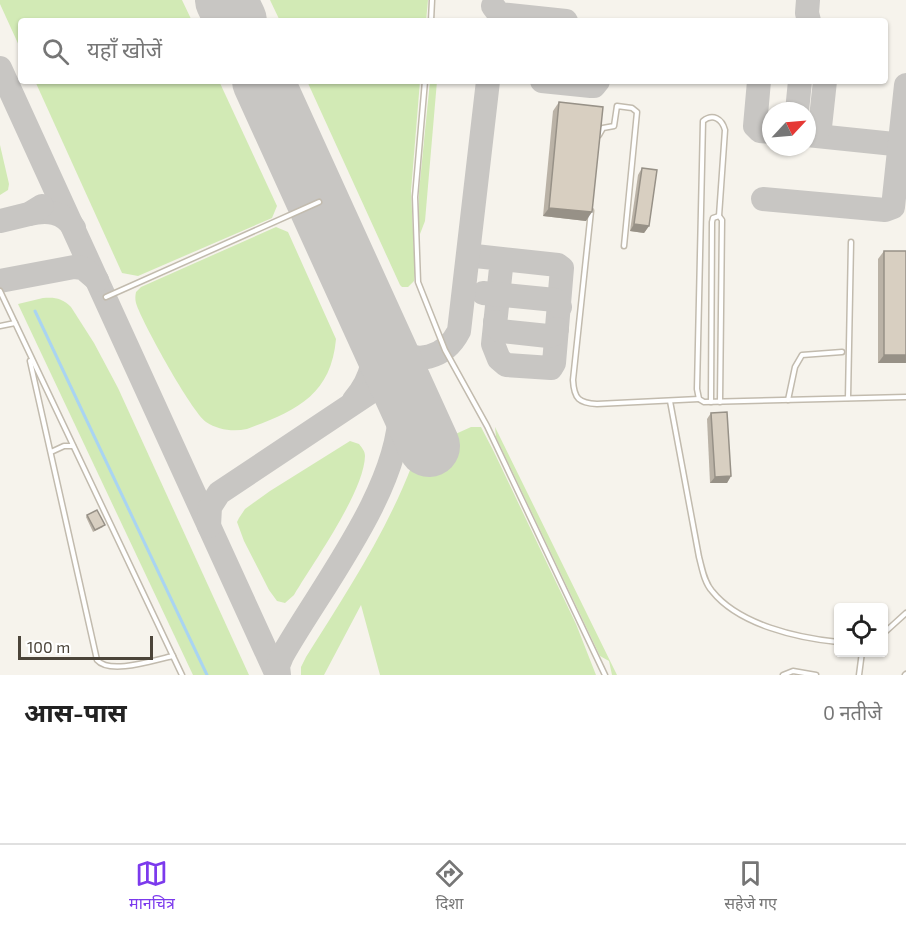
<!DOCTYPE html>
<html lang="hi">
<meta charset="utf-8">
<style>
body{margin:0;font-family:"Exo 2","Noto Sans Devanagari",sans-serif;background:#f2f2f2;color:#222}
.controls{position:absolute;right:18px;bottom:18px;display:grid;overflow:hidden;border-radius:6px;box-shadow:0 2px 4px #0004}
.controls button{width:54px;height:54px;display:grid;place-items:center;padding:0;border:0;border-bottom:2px solid #e0e0e0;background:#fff;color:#222;font:30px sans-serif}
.compass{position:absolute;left:762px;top:102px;width:54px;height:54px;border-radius:50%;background:#fff;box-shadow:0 2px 4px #0004;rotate:64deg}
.scale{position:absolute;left:18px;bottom:15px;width:135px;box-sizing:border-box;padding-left:6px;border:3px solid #4b4439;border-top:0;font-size:16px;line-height:21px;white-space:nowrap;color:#4b4439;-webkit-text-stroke:4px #fff;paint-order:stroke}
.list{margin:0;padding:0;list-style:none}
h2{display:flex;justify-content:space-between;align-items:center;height:78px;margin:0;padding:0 24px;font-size:26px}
h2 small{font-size:20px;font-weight:400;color:#767676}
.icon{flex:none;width:33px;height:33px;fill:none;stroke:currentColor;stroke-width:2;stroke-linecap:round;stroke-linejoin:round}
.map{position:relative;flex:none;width:906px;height:675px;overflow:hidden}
.search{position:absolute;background:#fff;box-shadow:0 2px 4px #0004;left:18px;right:18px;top:18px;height:66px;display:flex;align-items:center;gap:15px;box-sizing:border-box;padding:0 21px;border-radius:6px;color:#767676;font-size:22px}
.sheet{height:168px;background:#fff}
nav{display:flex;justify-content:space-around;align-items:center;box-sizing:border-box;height:84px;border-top:2px solid #e0e0e0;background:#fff;font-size:16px;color:#767676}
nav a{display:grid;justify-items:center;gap:3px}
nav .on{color:#7c3aed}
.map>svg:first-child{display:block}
.green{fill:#d2eab5}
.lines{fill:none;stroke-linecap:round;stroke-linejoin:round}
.stream{stroke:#a9d4f2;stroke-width:3}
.taxiway{stroke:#c8c6c3;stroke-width:24}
.runway{stroke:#c8c6c3;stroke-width:62}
.lane-casing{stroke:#c2bbae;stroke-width:7}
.lane{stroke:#fff;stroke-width:4}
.wall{fill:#bab2a6}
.shaded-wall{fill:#979187}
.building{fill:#d8cfc1;stroke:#979187;stroke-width:1.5}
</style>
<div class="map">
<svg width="906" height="675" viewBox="0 0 906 675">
<rect width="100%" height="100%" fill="#f6f3ec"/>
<!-- green -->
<g class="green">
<path d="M0,0H182L192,21H21V50L0,4Z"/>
<path d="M270,0H428L426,21H280Z"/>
<path d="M35,81H219L277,206L272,218L138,276L122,273Z"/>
<path d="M307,81H420L411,191L415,273L414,281L408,287H402L400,285Z"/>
<path d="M430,81H437L425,221L420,234L418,226L419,191Z"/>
<path d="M0,145L9,184L8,190L0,195Z"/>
<path d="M276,227L288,232L336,339C331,396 295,411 247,429C233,432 218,430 206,422C190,409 145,327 137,306C135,301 135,297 136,292L141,287Z"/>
<path d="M43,298C55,297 62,298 71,307L94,343L118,388L249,675H193L18,304Z"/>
<path d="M471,427H481L494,452L576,624L596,675H380L361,605L324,675H301V667L306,657C345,595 386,533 412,465L409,455Z"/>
<path d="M495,427L617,675H612L609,661L600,656L496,437Z"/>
<path d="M350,441L359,444C362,448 365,451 365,456C364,492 313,563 294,595L285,603L277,601L269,590L244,541L237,522L239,518L245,509L270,491Z"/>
</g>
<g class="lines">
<!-- stream -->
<path class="stream" d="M35,311L207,675"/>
<!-- taxiway -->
<g class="taxiway">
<path d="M808,0L807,13L809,21"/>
<path d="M493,6L499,14L566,21"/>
<path d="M0,68L277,675"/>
<path d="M542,81L591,86H594L598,81"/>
<path d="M759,81L755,126L760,131L771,132"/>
<path d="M797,111L800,81"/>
<path d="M807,135L894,144L899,142L901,139"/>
<path d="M807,135L815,132L820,127L825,81"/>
<path d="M763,199L885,210L893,207L906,85"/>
<path d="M29,214C47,210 63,211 74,228"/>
<path d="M0,221L29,214L42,206"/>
<path d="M469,250L475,256L558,265L562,268L554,363L551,368L506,365L499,359L493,344L501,268L499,261L494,259"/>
<path d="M0,281L74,267L83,268L97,280"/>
<path d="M483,293L555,300L559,304L560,307"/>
<path d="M371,319C377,329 382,339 391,346C416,367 445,358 459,331L488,81"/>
<path d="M495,322L497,328L501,331L548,336L554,334L557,329"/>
<path d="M354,400C374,377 378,351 371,323"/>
<path d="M209,526L210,507L219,493L372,391L408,370"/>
<path d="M279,675L278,666L282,656C321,587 399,490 400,410C400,394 396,379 392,364"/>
</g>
<!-- runway -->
<g class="runway">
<path d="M226,0L236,21"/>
<path d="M263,81L429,446"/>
</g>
<!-- lane casing -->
<g class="lane-casing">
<g id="lane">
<path d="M431,21L432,0"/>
<path d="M425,81L415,197L418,282L445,350L487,426L605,675"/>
<path d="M599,135L603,128L614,126L617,106L632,108L637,112L624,246"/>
<path d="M591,211L573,380C574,399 579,403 597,404L699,399"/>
<path d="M719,216L725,130C722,119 713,113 703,121L697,389L699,399L704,402L906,397"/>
<path d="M0,291L182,675"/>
<path d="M106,297L319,202"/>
<path d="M0,326L15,323"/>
<path d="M30,361L97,660C110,675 154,660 173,656"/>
<path d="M848,398L851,242"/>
<path d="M788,400L795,367L802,355L842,352"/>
<path d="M670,401L699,557C702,568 704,582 712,591C739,625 798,638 838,642"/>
<path d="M711,402L712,222L713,218L719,216L722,220L720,402"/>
<path d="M51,452L64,446H73"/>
<path d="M884,633L906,613"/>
<path d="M783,675L793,671L816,675"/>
<path d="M859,675L862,652"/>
<path d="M905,675L906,674"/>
</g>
</g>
<!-- lane -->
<use href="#lane" class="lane"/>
</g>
<!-- wall -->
<g class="wall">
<path d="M559,102L586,221L543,216L553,111Z"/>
<path d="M642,168L649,226L644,233L630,231L638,175Z"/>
<path d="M884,251L906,363H878V259Z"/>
<path d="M711,413L731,476L727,483H710L707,419Z"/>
<path d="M87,515L103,527L93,532L86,517Z"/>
</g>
<!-- shaded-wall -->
<g class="shaded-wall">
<path d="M549,208L592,212L586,221L543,216Z"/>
<path d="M634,224L649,226L644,233L630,231Z"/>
<path d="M884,355H906V363H878Z"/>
<path d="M731,476L727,483H710L715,477Z"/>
</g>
<!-- building -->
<g class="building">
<path d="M559,102L603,107L592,212L549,208Z"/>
<path d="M642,168L657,170L649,226L634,224Z"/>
<rect x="884" y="251" width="22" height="104"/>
<path d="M727,412L731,476L715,477L711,413Z"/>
<path d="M97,510L105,525L95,530L87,515Z"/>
</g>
</svg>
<div class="controls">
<button><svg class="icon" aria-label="locate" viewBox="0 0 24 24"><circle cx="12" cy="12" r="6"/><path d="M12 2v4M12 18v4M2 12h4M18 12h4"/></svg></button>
</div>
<svg class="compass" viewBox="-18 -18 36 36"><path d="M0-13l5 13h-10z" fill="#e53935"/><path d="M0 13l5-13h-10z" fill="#767676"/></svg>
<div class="scale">100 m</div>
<div class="search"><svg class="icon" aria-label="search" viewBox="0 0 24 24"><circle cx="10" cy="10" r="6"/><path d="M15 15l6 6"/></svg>यहाँ खोजें</div>
</div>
<section class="sheet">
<h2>आस-पास<small>0 नतीजे</small></h2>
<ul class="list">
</ul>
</section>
<nav>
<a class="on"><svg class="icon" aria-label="map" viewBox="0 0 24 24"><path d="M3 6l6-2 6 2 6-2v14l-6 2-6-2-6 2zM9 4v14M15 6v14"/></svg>मानचित्र</a>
<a><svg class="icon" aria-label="directions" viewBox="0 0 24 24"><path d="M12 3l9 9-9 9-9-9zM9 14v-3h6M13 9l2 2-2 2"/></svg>दिशा</a>
<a><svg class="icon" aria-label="saved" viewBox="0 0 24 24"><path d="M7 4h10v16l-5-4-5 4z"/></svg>सहेजे गए</a>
</nav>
